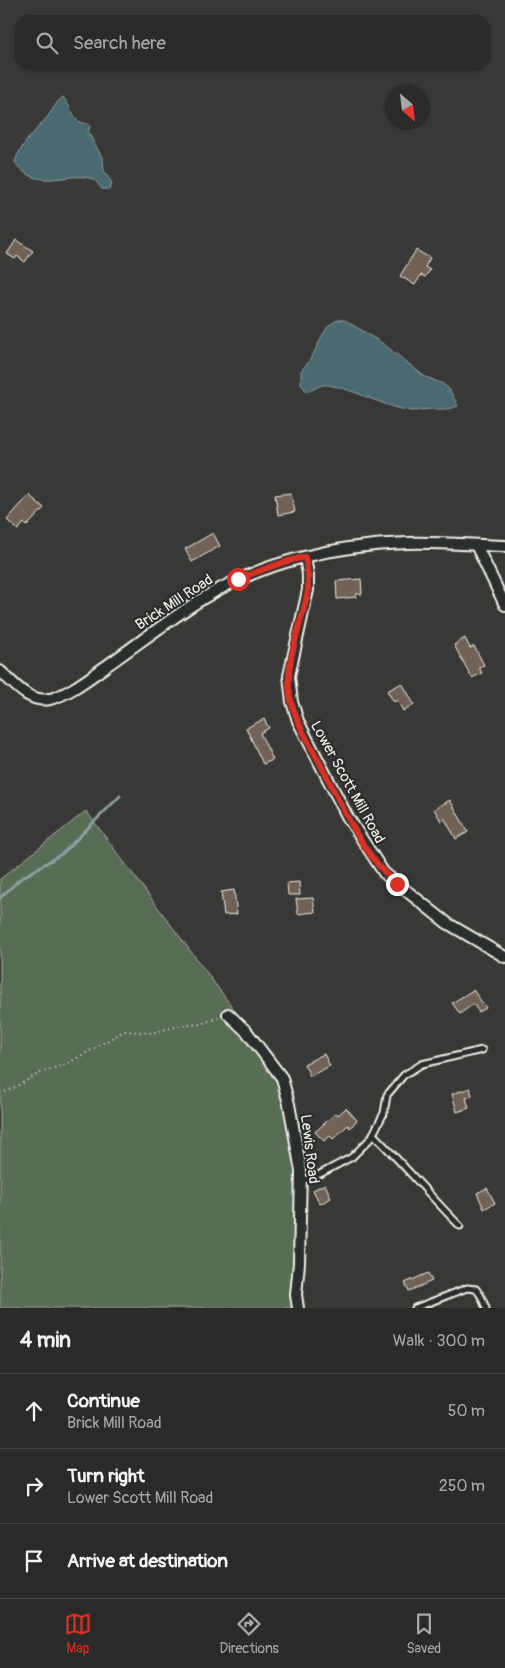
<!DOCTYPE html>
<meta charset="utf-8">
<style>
body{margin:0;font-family:Pangolin,sans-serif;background:#323230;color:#f1f3f6}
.compass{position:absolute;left:385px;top:85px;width:45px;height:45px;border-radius:50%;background:#2a2a28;box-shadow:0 1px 4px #0004;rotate:152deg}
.stop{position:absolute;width:15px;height:15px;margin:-11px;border:4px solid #d93025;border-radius:50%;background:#fff}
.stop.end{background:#d93025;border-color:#fff;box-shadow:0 1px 5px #0008}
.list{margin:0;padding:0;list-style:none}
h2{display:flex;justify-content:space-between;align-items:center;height:65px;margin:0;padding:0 20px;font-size:21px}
h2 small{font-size:16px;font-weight:400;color:#a5a7a8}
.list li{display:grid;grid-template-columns:32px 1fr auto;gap:15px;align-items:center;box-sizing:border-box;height:75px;padding:0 20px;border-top:1px solid #464645}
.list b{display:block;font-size:19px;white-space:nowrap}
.list p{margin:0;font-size:16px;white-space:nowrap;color:#a5a7a8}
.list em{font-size:16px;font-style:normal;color:#a5a7a8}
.icon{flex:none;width:28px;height:28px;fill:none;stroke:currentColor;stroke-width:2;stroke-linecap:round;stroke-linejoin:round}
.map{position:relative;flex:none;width:505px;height:1308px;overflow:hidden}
.search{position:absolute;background:#2a2a28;box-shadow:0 1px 4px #0004;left:15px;right:15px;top:15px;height:55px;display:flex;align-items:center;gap:12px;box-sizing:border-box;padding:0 18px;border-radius:15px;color:#a5a7a8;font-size:19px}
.sheet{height:290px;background:#2a2a28}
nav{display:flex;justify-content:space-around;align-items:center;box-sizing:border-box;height:70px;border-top:1px solid #464645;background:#2a2a28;font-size:14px;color:#a5a7a8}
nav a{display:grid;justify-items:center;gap:2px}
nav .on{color:#d93025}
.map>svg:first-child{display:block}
.green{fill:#586c56;stroke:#a6ae9f}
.water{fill:#4c696f;stroke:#8f9f9f}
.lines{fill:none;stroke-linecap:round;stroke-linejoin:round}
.stream{stroke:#8f9f9f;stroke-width:3}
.building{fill:#716258;stroke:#f4f1e8}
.service-casing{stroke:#f4f1e8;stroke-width:9}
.minor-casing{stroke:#f4f1e8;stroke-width:14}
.path{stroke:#f4f1e8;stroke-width:2;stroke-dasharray:1 4;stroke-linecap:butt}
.service{stroke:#2a2d2e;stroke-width:5}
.minor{stroke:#2a2d2e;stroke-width:10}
.route{stroke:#d93025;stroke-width:6}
.labels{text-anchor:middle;stroke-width:4.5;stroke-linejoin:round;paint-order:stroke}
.street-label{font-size:15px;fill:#f4f1e8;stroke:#2a2d2e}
</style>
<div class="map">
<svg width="505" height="1308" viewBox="0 0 505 1308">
<rect width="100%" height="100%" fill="#383836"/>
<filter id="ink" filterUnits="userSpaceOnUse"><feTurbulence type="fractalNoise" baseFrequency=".02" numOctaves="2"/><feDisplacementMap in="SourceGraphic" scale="10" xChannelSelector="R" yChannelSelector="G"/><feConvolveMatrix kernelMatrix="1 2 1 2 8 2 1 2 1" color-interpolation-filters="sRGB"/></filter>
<g filter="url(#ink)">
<!-- green -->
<path class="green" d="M86,811L277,1067L305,1207L302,1308H0V879Z"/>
<!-- water -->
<g class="water">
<path d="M63,97C68,102 75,120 80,122C83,123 86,123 88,124L90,127L88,132L103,159L104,171L112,183L110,189H102C99,186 98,182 94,180C73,168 36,195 15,162C20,144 37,130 48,116C53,109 56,102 63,97Z"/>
<path d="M339,320H345L382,343L424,376L443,384L449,389L458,406C449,410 442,409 432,409C426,409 419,411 413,411C384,408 356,389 328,385C319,384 314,390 307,392L301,384V371C304,367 308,363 311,358C319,346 323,324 339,320Z"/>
</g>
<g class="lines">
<!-- stream -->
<path class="stream" d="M0,898L20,879L63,853L120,796"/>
</g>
<!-- building -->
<g class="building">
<path d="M16,240L33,251L25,262L17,256L15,259L7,254Z"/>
<path d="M416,250L430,258L425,267L430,270L425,277L421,275L415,285L400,276Z"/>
<path d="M291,493L295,512L278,515L275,495Z"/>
<path d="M29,495L44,508L27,526L24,523L18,530L7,520Z"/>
<path d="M213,533L220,546L192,562L185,549Z"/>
<path d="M361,579L362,594H356V597L337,599L336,581Z"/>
<path d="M465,638L470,648L474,646L484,665L479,667L482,673L472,678L454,645Z"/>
<path d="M402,683L414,704L403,711L397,700L394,702L387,691Z"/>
<path d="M264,719L269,728L260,733L273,760L263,764L246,728Z"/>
<path d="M450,800L468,832L456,839L445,819L441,821L434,809Z"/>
<path d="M299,882L300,895H288L287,883Z"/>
<path d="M234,890L237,914L224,915L221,892Z"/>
<path d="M313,898L315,912L298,914L296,899Z"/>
<path d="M473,990L486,1008L479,1012L473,1004L460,1014L452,1003Z"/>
<path d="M324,1054L330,1066L310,1076L304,1064Z"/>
<path d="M470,1088L472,1096L466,1098L469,1108L457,1112L452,1094Z"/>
<path d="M346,1108L357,1120L350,1128L348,1125L333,1139L330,1136L324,1141L315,1132L336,1113L338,1115Z"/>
<path d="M325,1184L331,1198L320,1204L313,1190Z"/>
<path d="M487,1188L495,1203L484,1209L477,1193Z"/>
<path d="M428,1273L432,1281L409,1291L405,1283Z"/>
</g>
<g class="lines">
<!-- service casing -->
<g class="service-casing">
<g id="service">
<path d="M373,1134C403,1164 430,1196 460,1226"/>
<path d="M302,1181L320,1174L352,1157L371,1138L384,1113L387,1095L404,1075L422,1064L482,1050"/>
<path d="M415,1308L467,1288L476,1289L481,1296L486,1308"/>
</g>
</g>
<!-- minor casing -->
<g class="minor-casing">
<g id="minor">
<path d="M476,545L505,605"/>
<path d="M305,557L308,575V590L289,676L292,702L298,721L347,816L384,873L447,923L505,957"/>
<path d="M0,671C15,684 28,703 50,699C67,695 88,679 102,669C135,646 167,621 202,599C262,562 336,545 407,543C439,542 472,545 505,546"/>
<path d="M228,1014L247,1032L282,1078L289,1104L301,1171L299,1263L296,1295L298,1308"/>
</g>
</g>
<!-- path -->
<path class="path" d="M0,1093L8,1091L42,1072L67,1064L124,1031L152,1033L179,1026L201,1024L220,1017"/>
<!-- service -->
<use href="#service" class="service"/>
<!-- minor -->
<use href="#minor" class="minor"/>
</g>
</g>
<g class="lines" filter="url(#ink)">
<!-- route -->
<path class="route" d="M238,579L284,562L305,557L308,575V590C303,621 287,655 289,687C291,716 309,742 322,767C343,807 362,855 397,884"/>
</g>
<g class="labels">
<!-- street labels -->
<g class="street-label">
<text transform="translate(174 602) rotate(-33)" y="5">Brick Mill Road</text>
<text transform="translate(348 782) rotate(61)" y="5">Lower Scott Mill Road</text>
<text transform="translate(310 1149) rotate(83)" y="5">Lewis Road</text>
</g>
</g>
</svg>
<svg class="compass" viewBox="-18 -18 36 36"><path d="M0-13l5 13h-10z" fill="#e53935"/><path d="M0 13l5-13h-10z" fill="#a5a7a8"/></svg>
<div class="stop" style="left:238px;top:579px"></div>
<div class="stop end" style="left:397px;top:884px"></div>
<div class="search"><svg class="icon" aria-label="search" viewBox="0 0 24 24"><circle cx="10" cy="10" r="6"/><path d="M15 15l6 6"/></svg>Search here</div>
</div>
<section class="sheet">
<h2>4 min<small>Walk · 300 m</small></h2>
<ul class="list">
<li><svg class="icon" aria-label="ahead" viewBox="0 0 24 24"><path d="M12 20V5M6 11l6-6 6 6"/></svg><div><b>Continue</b><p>Brick Mill Road</p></div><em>50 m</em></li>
<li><svg class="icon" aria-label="right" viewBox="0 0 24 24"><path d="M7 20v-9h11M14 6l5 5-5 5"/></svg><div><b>Turn right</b><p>Lower Scott Mill Road</p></div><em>250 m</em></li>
<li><svg class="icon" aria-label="arrive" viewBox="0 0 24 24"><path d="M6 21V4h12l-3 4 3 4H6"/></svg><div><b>Arrive at destination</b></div></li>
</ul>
</section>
<nav>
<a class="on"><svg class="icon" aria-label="map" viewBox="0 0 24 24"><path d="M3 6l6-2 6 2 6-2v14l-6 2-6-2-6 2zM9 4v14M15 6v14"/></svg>Map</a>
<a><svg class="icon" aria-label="directions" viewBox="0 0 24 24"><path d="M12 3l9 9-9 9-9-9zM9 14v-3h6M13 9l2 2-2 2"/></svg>Directions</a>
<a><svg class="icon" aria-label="saved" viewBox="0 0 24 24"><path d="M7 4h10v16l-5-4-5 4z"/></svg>Saved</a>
</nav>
